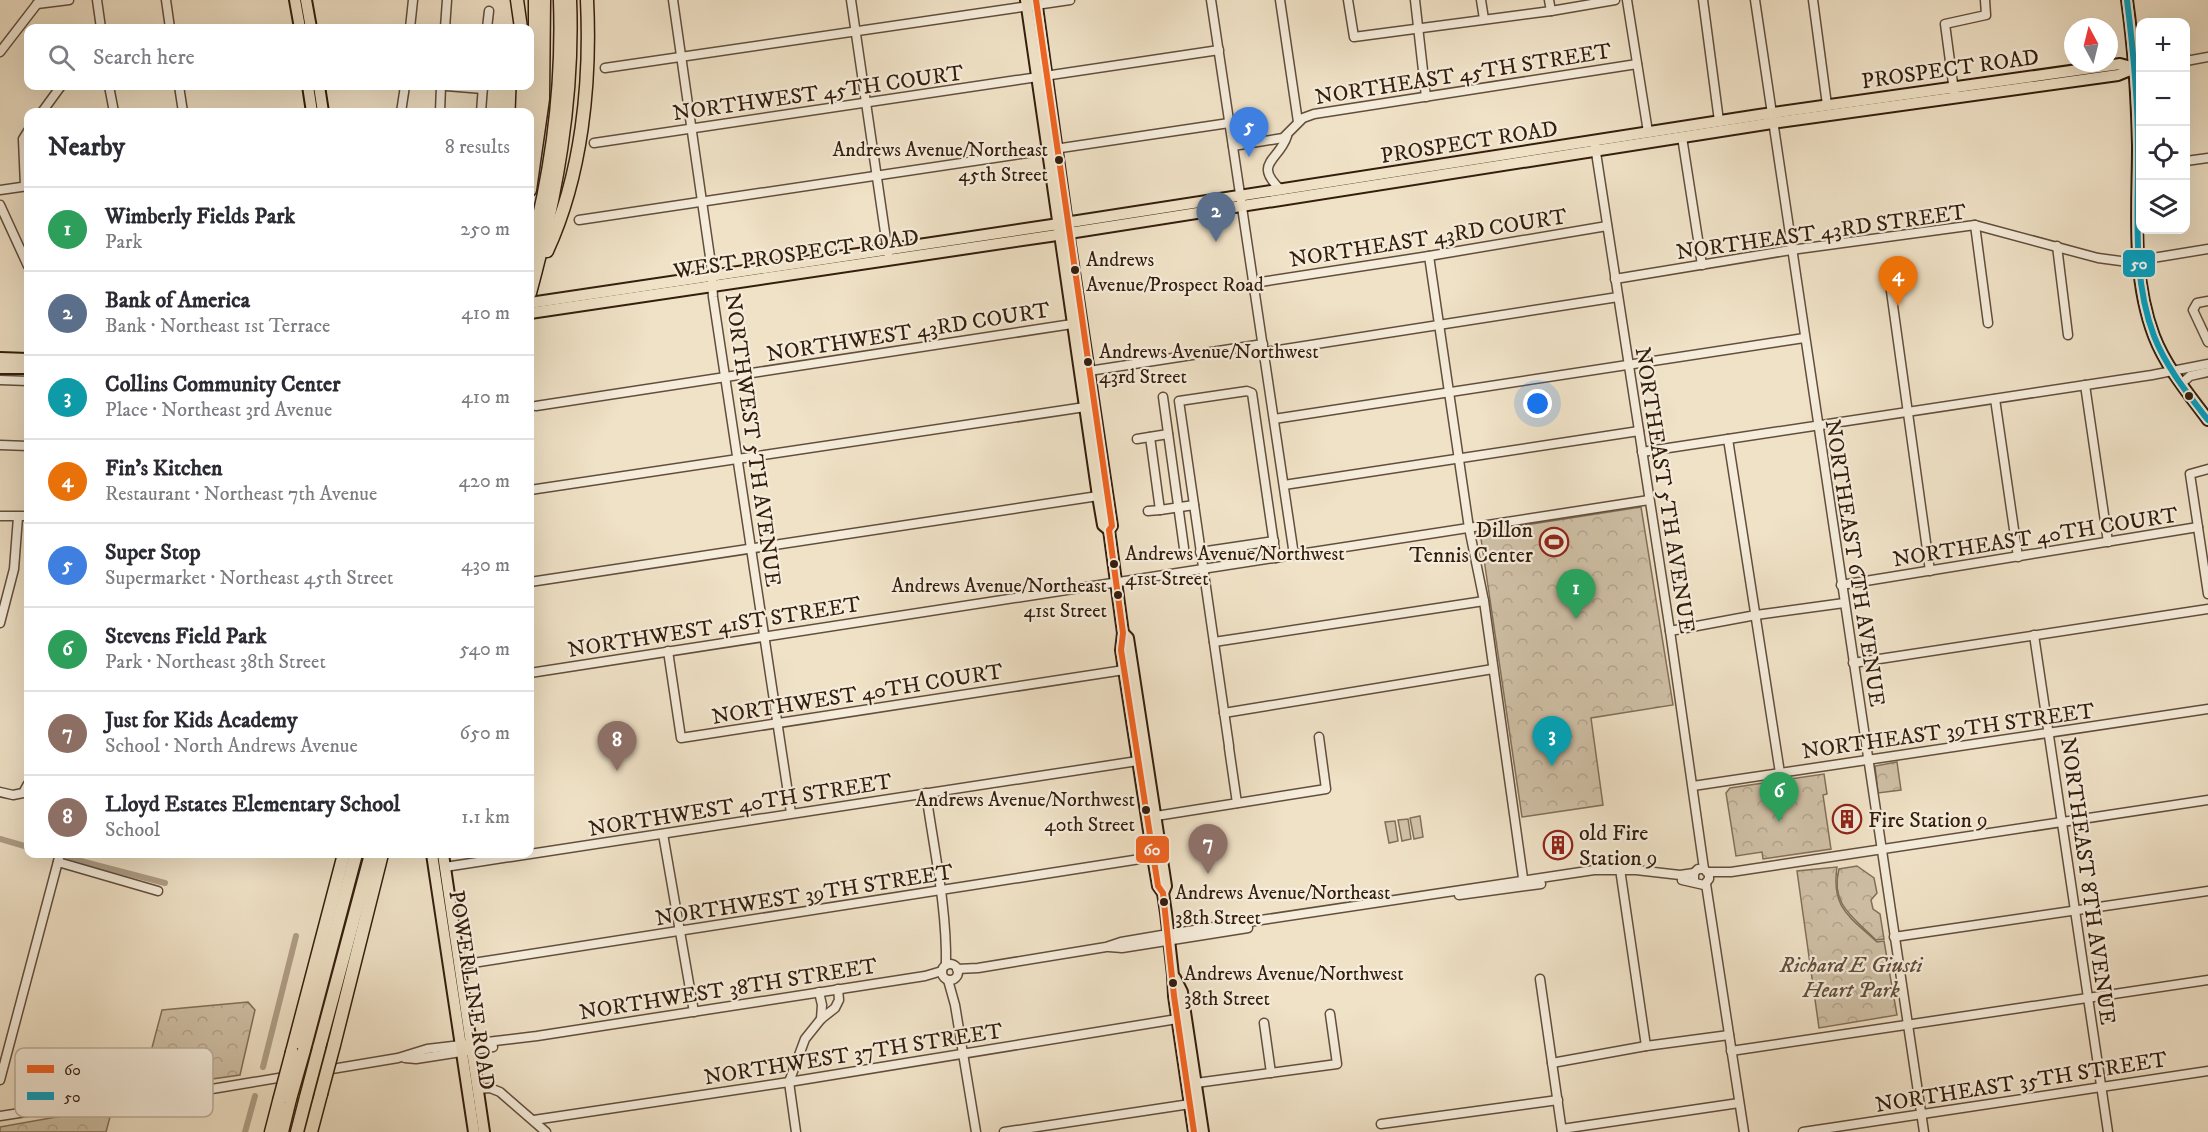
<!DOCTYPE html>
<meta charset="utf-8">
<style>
body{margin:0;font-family:"IM FELL DW Pica",serif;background:#f7f7f7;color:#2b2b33}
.controls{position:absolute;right:18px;top:18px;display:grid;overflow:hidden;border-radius:12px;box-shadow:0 6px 24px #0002}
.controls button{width:54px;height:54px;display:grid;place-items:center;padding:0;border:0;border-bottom:2px solid #e1e1e2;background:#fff;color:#2b2b33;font:30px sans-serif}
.compass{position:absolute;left:2064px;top:18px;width:54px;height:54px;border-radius:50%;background:#fff;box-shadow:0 6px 24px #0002;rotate:353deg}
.you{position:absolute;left:1538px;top:404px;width:21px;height:21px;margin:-15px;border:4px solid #fff;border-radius:50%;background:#1a73e8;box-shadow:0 0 0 9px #1a73e833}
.badge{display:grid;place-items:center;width:39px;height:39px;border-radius:50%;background:#8f2418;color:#fff;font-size:20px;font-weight:700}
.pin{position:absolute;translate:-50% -50px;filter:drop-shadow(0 2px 3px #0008)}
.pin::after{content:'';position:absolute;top:32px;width:21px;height:18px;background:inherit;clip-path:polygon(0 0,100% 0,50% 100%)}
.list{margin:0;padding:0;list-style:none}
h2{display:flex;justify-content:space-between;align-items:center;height:78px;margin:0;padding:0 24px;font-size:26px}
h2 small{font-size:20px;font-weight:400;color:#7c7c81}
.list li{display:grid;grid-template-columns:39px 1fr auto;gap:18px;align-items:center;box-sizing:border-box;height:84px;padding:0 24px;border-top:2px solid #e1e1e2}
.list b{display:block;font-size:22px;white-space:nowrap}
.list p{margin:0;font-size:20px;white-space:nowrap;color:#7c7c81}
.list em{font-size:20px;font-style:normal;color:#7c7c81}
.icon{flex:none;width:33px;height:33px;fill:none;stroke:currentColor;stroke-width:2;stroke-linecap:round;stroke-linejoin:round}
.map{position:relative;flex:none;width:2208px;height:1132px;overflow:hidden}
.search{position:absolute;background:#fff;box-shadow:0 6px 24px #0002;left:24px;top:24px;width:510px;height:66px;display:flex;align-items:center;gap:15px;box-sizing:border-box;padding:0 21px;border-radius:12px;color:#7c7c81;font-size:22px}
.panel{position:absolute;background:#fff;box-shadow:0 6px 24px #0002;left:24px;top:108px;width:510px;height:750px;border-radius:12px}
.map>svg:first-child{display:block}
.grass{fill:#d0c1a7;stroke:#826f5a;stroke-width:1.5}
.forest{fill:url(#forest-crowns);stroke:#826f5a;stroke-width:1.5}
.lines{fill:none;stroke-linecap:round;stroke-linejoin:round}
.canal{stroke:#b09f88;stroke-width:6}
.minor-casing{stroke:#624e3c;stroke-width:11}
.major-casing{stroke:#331d0d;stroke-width:14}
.highway-casing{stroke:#331d0d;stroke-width:15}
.minor{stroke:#f5ecdb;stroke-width:8}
.major{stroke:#f0e2c7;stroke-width:10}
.highway{stroke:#f0e2c7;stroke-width:12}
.highway-bridge-casing{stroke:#331d0d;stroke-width:15;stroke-linecap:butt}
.highway-bridge{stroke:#f0e2c7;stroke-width:12}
.bus-1-casing{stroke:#f5ecdb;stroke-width:10}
.bus-2-casing{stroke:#f5ecdb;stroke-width:10}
.bus-1{stroke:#f26522;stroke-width:6}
.bus-2{stroke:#03a2c4;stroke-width:6}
.bus-dot{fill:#331d0d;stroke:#f5ecdb;stroke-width:2}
.labels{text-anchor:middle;stroke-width:4.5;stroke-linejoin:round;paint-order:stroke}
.bus-label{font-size:20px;fill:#331d0d;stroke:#f5ecdb;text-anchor:start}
.street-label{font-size:22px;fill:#331d0d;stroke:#f5ecdb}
.poi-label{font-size:22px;fill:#331d0d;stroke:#f5ecdb;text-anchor:start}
.park-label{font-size:22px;font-style:italic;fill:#624e3b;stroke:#f5ecdb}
.key{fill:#f5ecdb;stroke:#bbae9d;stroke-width:1.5}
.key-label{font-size:16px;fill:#331d0d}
.line-badge{stroke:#f5ecdb;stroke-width:2}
.badge-label{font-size:16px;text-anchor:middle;font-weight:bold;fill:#fff}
</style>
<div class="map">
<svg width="2208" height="1132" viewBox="0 0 2208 1132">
<defs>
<pattern id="forest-crowns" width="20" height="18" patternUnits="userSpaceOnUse" patternTransform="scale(1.5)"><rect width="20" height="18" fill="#d0c1a7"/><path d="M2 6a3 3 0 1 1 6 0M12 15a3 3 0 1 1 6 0" fill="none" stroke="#b3a58f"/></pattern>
</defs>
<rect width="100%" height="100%" fill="#f0e2c7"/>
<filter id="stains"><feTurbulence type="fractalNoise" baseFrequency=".00333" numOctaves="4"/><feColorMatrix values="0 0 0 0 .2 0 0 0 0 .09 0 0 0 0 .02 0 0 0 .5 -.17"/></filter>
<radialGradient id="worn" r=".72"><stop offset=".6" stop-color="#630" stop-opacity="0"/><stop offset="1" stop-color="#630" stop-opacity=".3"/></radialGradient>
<!-- grass -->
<g class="grass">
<path d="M1420,816L1423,837L1414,839L1410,818Z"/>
<path d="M1408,819L1411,839L1402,841L1398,820Z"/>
<path d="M1395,821L1398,841L1389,843L1385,822Z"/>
</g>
<!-- forest -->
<g class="forest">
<path d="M1641,507L1673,705L1591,718L1603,805L1522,817L1480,532Z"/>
<path d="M1897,762L1901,790L1878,793L1875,766Z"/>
<path d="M1824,774L1827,794L1823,795L1831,849L1763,859L1762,852L1736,856L1726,793L1730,788Z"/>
<path d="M1857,866L1874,878L1877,893L1871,900L1873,909L1880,914L1884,939L1876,940C1853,917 1830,904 1839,869Z"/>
<path d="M1837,867C1831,908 1849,916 1877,942L1884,941L1897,1015L1819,1028L1797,871Z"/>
<path d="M248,1002L255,1010L240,1075L141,1089L162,1010Z"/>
<path d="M101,1109L110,1117L106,1132H0V1127Z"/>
</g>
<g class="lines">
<!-- canal -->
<g class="canal">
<path d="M0,839L28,847"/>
<path d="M69,858L165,883"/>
<path d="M263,1067L296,936"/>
<path d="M245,1132L255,1096"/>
</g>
<!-- minor casing -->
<g class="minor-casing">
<g id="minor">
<path d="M97,0L101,28"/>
<path d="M166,0L170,28"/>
<path d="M673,0L711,264L713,297L791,813"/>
<path d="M851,0L888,253"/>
<path d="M1211,0L1294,555"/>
<path d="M1280,0L1298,122"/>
<path d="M1348,0L1354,37L1551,11L1615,0"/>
<path d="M1415,0L1426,97"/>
<path d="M1481,0L1484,19"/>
<path d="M1549,0L1551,11"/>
<path d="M1627,0L1648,132"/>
<path d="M1703,0L1719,121"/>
<path d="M1755,0L1924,1132"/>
<path d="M1813,0L1827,105"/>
<path d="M37,4L69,0"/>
<path d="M410,28L413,0"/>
<path d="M445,28L447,0"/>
<path d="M487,28L489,11"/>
<path d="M0,52L37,4"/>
<path d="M2186,61L2208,57"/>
<path d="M605,68L1070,0"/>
<path d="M109,86L114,112"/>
<path d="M179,86L183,112"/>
<path d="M446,86L483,89"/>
<path d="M1954,91L1945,24L1986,15L1985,0"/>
<path d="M42,112L61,86"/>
<path d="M401,112L405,86"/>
<path d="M440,112L441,86"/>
<path d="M481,112L483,86"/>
<path d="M1682,137L1702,265"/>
<path d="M594,143L1219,50"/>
<path d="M1233,146L1283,138L1303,118L1314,114L1637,64"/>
<path d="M1595,146L1670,631L1704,869"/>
<path d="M2186,161L2208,158"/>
<path d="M25,186L23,139L28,131"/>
<path d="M0,190L28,186"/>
<path d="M1281,190C1252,163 1279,161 1287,136"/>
<path d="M0,205L28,266"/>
<path d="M579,220L1229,123"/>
<path d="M1975,225L1988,323"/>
<path d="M2057,246L2068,335"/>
<path d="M1429,256L1469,528L1484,601L1524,885"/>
<path d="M1615,279L1791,250L1975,225L2098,258L2128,262L2208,249"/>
<path d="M1254,283L1429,256L1607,226"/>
<path d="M1890,284L1930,571"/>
<path d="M2208,301L2197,303L2193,310L2208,342"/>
<path d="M1265,352L1618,297"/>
<path d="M1089,371L1263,344"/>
<path d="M0,380L28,381"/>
<path d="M2181,384L2190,376L2208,372"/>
<path d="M2085,385L2108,542"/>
<path d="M1163,397L1184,548"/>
<path d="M1995,399L2018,557"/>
<path d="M536,406L1072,324"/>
<path d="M1274,419L1804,338"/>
<path d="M1137,439L1168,434"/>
<path d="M1728,439L1780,773"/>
<path d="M0,445L28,446"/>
<path d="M1642,452L2152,375L2208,364"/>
<path d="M2208,469L2190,474L2208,594"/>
<path d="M1284,485L1639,431"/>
<path d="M530,490L1085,407"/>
<path d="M1160,510L1194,505"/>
<path d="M1148,511L1160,510L1150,437"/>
<path d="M0,516H28"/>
<path d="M1200,552L1274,541"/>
<path d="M530,582L1098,496"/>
<path d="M1841,585L2198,527"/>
<path d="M0,623L14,569L18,517"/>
<path d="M1670,631L1756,615L1844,603"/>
<path d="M2034,635L2108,1132"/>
<path d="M1214,642L1484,601"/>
<path d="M668,651L681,738L1124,670"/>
<path d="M1853,663L2208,609"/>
<path d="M530,673L1649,500"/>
<path d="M1224,713L1493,669"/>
<path d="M1229,746L1179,401L1247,391L1252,393L1276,558"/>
<path d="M1229,748L1237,803"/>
<path d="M1693,786L2208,709"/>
<path d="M0,792L13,795L23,793L28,784"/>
<path d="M926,793C934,850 947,908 946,965"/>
<path d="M1156,816L1326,789L1319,737"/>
<path d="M663,834L694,1012"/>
<path d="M58,862L158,891"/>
<path d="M445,867L1144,760"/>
<path d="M1620,869L1646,1046"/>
<path d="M1707,872H1731L2208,800"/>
<path d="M1682,880L1704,885L1709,879V874L1704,869H1698L1694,873V881"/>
<path d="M1706,884L1744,1132"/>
<path d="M1459,895L1541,884"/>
<path d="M1894,937L2208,891"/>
<path d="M1109,947L1122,948L1248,928"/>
<circle cx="950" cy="972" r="8"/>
<path d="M460,965L1153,857"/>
<path d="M957,969L978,968L1106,947L1121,942L1168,934L1594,870H1636L1680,875L1694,873"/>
<path d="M1540,979L1562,1132"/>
<path d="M948,980L955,1005L976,1132"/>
<path d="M819,992L822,1005L821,1019"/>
<path d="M1264,1023L1271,1073"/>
<path d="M1731,1051L2208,980"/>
<path d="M405,1058L416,1059L493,1047"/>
<path d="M1552,1063L1646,1046L1729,1035"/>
<path d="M0,1080L60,854"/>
<path d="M1196,1083L1337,1064L1330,1014"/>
<path d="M478,1089L490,1088L500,1092L546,1132"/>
<path d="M0,1116L103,1100L152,1099L398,1058L427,1049L537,1036L925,976L942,971"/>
<path d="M534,1120L789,1082L1177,1019"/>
<path d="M1381,1124L1558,1100"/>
<path d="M1562,1129L1739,1103"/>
<path d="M796,1132L789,1082L805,1039L821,1019L835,1008L839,1000L838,989"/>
<path d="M1004,1132L1190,1104"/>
<path d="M1803,1132L2208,1071"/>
</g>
</g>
<!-- major casing -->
<g class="major-casing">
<g id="major">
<path d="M295,0L300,28"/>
<path d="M306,0L311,28"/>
<path d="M1026,0L1098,496L1103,525L1109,530"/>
<path d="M1036,0L1070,245L1112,526L1109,530L1123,633L1121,650L1153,857L1158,886L1163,893L1166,913L1173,975L1174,996L1194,1132"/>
<path d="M2127,0C2134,49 2137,97 2138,146C2138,208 2131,276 2154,336C2166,367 2188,393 2208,420"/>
<path d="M308,86L312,112"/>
<path d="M319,86L323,112"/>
<path d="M530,303L1052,225L1759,115L2120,64L2135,68"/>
<path d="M530,313L1050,236L1772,123L2118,75L2135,68"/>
<path d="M0,358L28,359"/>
<path d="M0,368H28"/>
<path d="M1123,633L1128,638L1166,886L1163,893"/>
<path d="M432,854L474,1132"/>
<path d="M443,854L484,1132"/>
<path d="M1175,978L1182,992L1203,1132"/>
</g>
</g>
<!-- highway casing -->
<g class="highway-casing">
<g id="highway">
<path d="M517,0L521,28"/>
<path d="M522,112L523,86"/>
<path d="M530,129L535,67V0"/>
<path d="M530,190L543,99L544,0"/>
<path d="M547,251C582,175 591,83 587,0"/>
<path d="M530,253C552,171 563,85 560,0"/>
<path d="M530,293C556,197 574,100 570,0"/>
<path d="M334,1045L382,854"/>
<path d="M319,1048L371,854"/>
<path d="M304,1050L356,854"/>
<path d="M292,1052L344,854"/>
<path d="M271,1132L279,1101"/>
<path d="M282,1132L290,1099"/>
<path d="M297,1132L306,1097"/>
<path d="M311,1132L321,1094"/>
</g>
</g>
<!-- minor -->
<use href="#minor" class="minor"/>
<!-- major -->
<use href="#major" class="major"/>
<!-- highway -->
<use href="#highway" class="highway"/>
<!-- highway-bridge casing -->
<g class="highway-bridge-casing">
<g id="highway-bridge">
<path d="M321,1094L334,1045"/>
<path d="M306,1097L319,1048"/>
<path d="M290,1099L304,1050"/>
<path d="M279,1101L292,1052"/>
</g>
</g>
<!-- highway-bridge -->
<use href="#highway-bridge" class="highway-bridge"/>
<!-- bus-1 casing -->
<g class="bus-1-casing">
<path id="bus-1" d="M1036,0L1112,526L1109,530L1123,633L1121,650L1158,886L1163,893L1174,996L1194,1132"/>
</g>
<!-- bus-2 casing -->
<g class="bus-2-casing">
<path id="bus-2" d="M2127,0C2133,48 2138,97 2138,146C2139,209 2131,275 2154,336C2166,367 2188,394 2208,420"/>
</g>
<!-- bus-1 -->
<use href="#bus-1" class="bus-1"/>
<!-- bus-2 -->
<use href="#bus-2" class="bus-2"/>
</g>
<!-- icons -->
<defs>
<g id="stadium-ring" transform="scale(1.5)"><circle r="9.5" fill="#f5ecdb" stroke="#8f2418" stroke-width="1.5"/><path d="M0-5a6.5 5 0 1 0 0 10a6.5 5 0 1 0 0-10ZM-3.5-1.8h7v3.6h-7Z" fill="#8f2418"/></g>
<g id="building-ring" transform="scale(1.5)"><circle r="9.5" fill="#f5ecdb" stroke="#8f2418" stroke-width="1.5"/><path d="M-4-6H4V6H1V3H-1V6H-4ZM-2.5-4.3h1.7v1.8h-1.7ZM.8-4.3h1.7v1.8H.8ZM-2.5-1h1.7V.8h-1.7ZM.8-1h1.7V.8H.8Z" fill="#8f2418"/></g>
</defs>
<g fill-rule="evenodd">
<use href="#stadium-ring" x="1554" y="542"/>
<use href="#building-ring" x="1847" y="819"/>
<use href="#building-ring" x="1558" y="845"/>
</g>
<!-- markers -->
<g class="bus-dot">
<circle cx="1059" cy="160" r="5"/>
<circle cx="1075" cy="270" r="5"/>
<circle cx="1088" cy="362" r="5"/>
<circle cx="2189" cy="396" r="5"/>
<circle cx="1114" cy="564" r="5"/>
<circle cx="1118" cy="595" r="5"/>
<circle cx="1146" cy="810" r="5"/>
<circle cx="1164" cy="902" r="5"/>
<circle cx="1173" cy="983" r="5"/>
</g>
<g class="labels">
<!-- bus labels -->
<g class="bus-label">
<text x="1048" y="156" text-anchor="end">Andrews Avenue/Northeast<tspan x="1048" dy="25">45th Street</tspan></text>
<text x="1086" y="266">Andrews<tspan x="1086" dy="25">Avenue/Prospect Road</tspan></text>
<text x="1099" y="358">Andrews Avenue/Northwest<tspan x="1099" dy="25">43rd Street</tspan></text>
<text x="1125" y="560">Andrews Avenue/Northwest<tspan x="1125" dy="25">41st Street</tspan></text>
<text x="1107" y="592" text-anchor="end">Andrews Avenue/Northeast<tspan x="1107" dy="25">41st Street</tspan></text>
<text x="1135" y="806" text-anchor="end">Andrews Avenue/Northwest<tspan x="1135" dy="25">40th Street</tspan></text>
<text x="1175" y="899">Andrews Avenue/Northeast<tspan x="1175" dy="25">38th Street</tspan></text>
<text x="1184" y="980">Andrews Avenue/Northwest<tspan x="1184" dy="25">38th Street</tspan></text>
</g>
<!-- street labels -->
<g class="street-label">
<text transform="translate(1950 68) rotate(-8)" y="8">PROSPECT ROAD</text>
<text transform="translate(1463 73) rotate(-9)" y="8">NORTHEAST 45TH STREET</text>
<text transform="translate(818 92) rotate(-8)" y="8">NORTHWEST 45TH COURT</text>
<text transform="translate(1469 141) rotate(-9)" y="8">PROSPECT ROAD</text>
<text transform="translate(1821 231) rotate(-8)" y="8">NORTHEAST 43RD STREET</text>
<text transform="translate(1428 237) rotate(-9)" y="8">NORTHEAST 43RD COURT</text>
<text transform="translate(796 253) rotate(-8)" y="8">WEST PROSPECT ROAD</text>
<text transform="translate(908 331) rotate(-9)" y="8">NORTHWEST 43RD COURT</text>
<text transform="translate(754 440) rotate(82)" y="8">NORTHWEST 5TH AVENUE</text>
<text transform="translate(1666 490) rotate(81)" y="8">NORTHEAST 5TH AVENUE</text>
<text transform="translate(2035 536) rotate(-9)" y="8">NORTHEAST 40TH COURT</text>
<text transform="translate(1856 563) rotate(81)" y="8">NORTHEAST 6TH AVENUE</text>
<text transform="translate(714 626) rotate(-9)" y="8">NORTHWEST 41ST STREET</text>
<text transform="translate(857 693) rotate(-9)" y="8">NORTHWEST 40TH COURT</text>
<text transform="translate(1948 730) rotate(-8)" y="8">NORTHEAST 39TH STREET</text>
<text transform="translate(740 804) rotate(-9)" y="8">NORTHWEST 40TH STREET</text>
<text transform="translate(2089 881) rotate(82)" y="8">NORTHEAST 8TH AVENUE</text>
<text transform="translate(804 894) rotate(-9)" y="8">NORTHWEST 39TH STREET</text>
<text transform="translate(728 988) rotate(-9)" y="8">NORTHWEST 38TH STREET</text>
<text transform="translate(473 990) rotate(81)" y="8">POWERLINE ROAD</text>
<text transform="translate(853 1053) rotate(-9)" y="8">NORTHWEST 37TH STREET</text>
<text transform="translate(2021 1081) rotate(-9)" y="8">NORTHEAST 35TH STREET</text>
</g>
<!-- poi labels -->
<g class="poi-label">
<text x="1533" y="537" text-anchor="end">Dillon<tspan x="1533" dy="25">Tennis Center</tspan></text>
<text x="1868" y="827">Fire Station 9</text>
<text x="1579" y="840">old Fire<tspan x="1579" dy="25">Station 9</tspan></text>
</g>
<!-- park labels -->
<g class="park-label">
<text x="1851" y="972">Richard E Giusti<tspan x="1851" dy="25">Heart Park</tspan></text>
</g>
</g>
<!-- legend -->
<rect x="15" y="1048" width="198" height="69" rx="9" class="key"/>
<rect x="27" y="1065" width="27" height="8" fill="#f26522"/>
<rect x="27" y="1092" width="27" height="8" fill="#03a2c4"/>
<g class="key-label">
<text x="64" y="1075">60</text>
<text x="64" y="1102">50</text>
</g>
<g class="line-badge">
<rect x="2122" y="249" width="34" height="29" rx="6" fill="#03a2c4"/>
<rect x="1135" y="835" width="35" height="29" rx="6" fill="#f26522"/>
</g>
<g class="badge-label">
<text x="2139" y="269">50</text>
<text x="1152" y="855">60</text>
</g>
<rect width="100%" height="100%" filter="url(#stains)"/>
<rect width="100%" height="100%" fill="url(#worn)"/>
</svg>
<div class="controls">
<button>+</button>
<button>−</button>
<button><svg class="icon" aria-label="locate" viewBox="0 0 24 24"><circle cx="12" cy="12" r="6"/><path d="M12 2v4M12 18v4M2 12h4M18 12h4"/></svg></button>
<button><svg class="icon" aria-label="layers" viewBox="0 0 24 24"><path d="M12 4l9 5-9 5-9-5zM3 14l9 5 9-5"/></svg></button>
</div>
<svg class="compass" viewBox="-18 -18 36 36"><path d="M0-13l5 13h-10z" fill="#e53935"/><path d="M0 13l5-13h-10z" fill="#7c7c81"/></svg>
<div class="you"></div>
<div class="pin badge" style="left:1576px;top:619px;background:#2e9e5b">1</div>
<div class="pin badge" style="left:1216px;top:242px;background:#5c6f8a">2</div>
<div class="pin badge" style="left:1552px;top:766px;background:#0f9aa8">3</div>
<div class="pin badge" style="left:1898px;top:306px;background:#e8710a">4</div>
<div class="pin badge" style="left:1249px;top:157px;background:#3f7fe0">5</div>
<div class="pin badge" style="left:1779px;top:822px;background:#2e9e5b">6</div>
<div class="pin badge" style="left:1208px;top:874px;background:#8d6e63">7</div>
<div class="pin badge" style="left:617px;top:771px;background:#8d6e63">8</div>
<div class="search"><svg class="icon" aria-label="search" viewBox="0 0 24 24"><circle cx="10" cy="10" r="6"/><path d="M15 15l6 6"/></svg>Search here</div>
<section class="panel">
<h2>Nearby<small>8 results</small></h2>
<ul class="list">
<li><span class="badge" style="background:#2e9e5b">1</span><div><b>Wimberly Fields Park</b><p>Park</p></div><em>250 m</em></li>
<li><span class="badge" style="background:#5c6f8a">2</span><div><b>Bank of America</b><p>Bank · Northeast 1st Terrace</p></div><em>410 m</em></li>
<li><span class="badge" style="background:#0f9aa8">3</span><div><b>Collins Community Center</b><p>Place · Northeast 3rd Avenue</p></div><em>410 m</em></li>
<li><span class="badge" style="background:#e8710a">4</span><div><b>Fin's Kitchen</b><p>Restaurant · Northeast 7th Avenue</p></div><em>420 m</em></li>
<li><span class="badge" style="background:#3f7fe0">5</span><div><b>Super Stop</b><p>Supermarket · Northeast 45th Street</p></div><em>430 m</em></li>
<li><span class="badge" style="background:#2e9e5b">6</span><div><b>Stevens Field Park</b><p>Park · Northeast 38th Street</p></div><em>540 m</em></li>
<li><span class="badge" style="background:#8d6e63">7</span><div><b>Just for Kids Academy</b><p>School · North Andrews Avenue</p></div><em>650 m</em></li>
<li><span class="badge" style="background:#8d6e63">8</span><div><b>Lloyd Estates Elementary School</b><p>School</p></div><em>1.1 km</em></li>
</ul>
</section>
</div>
